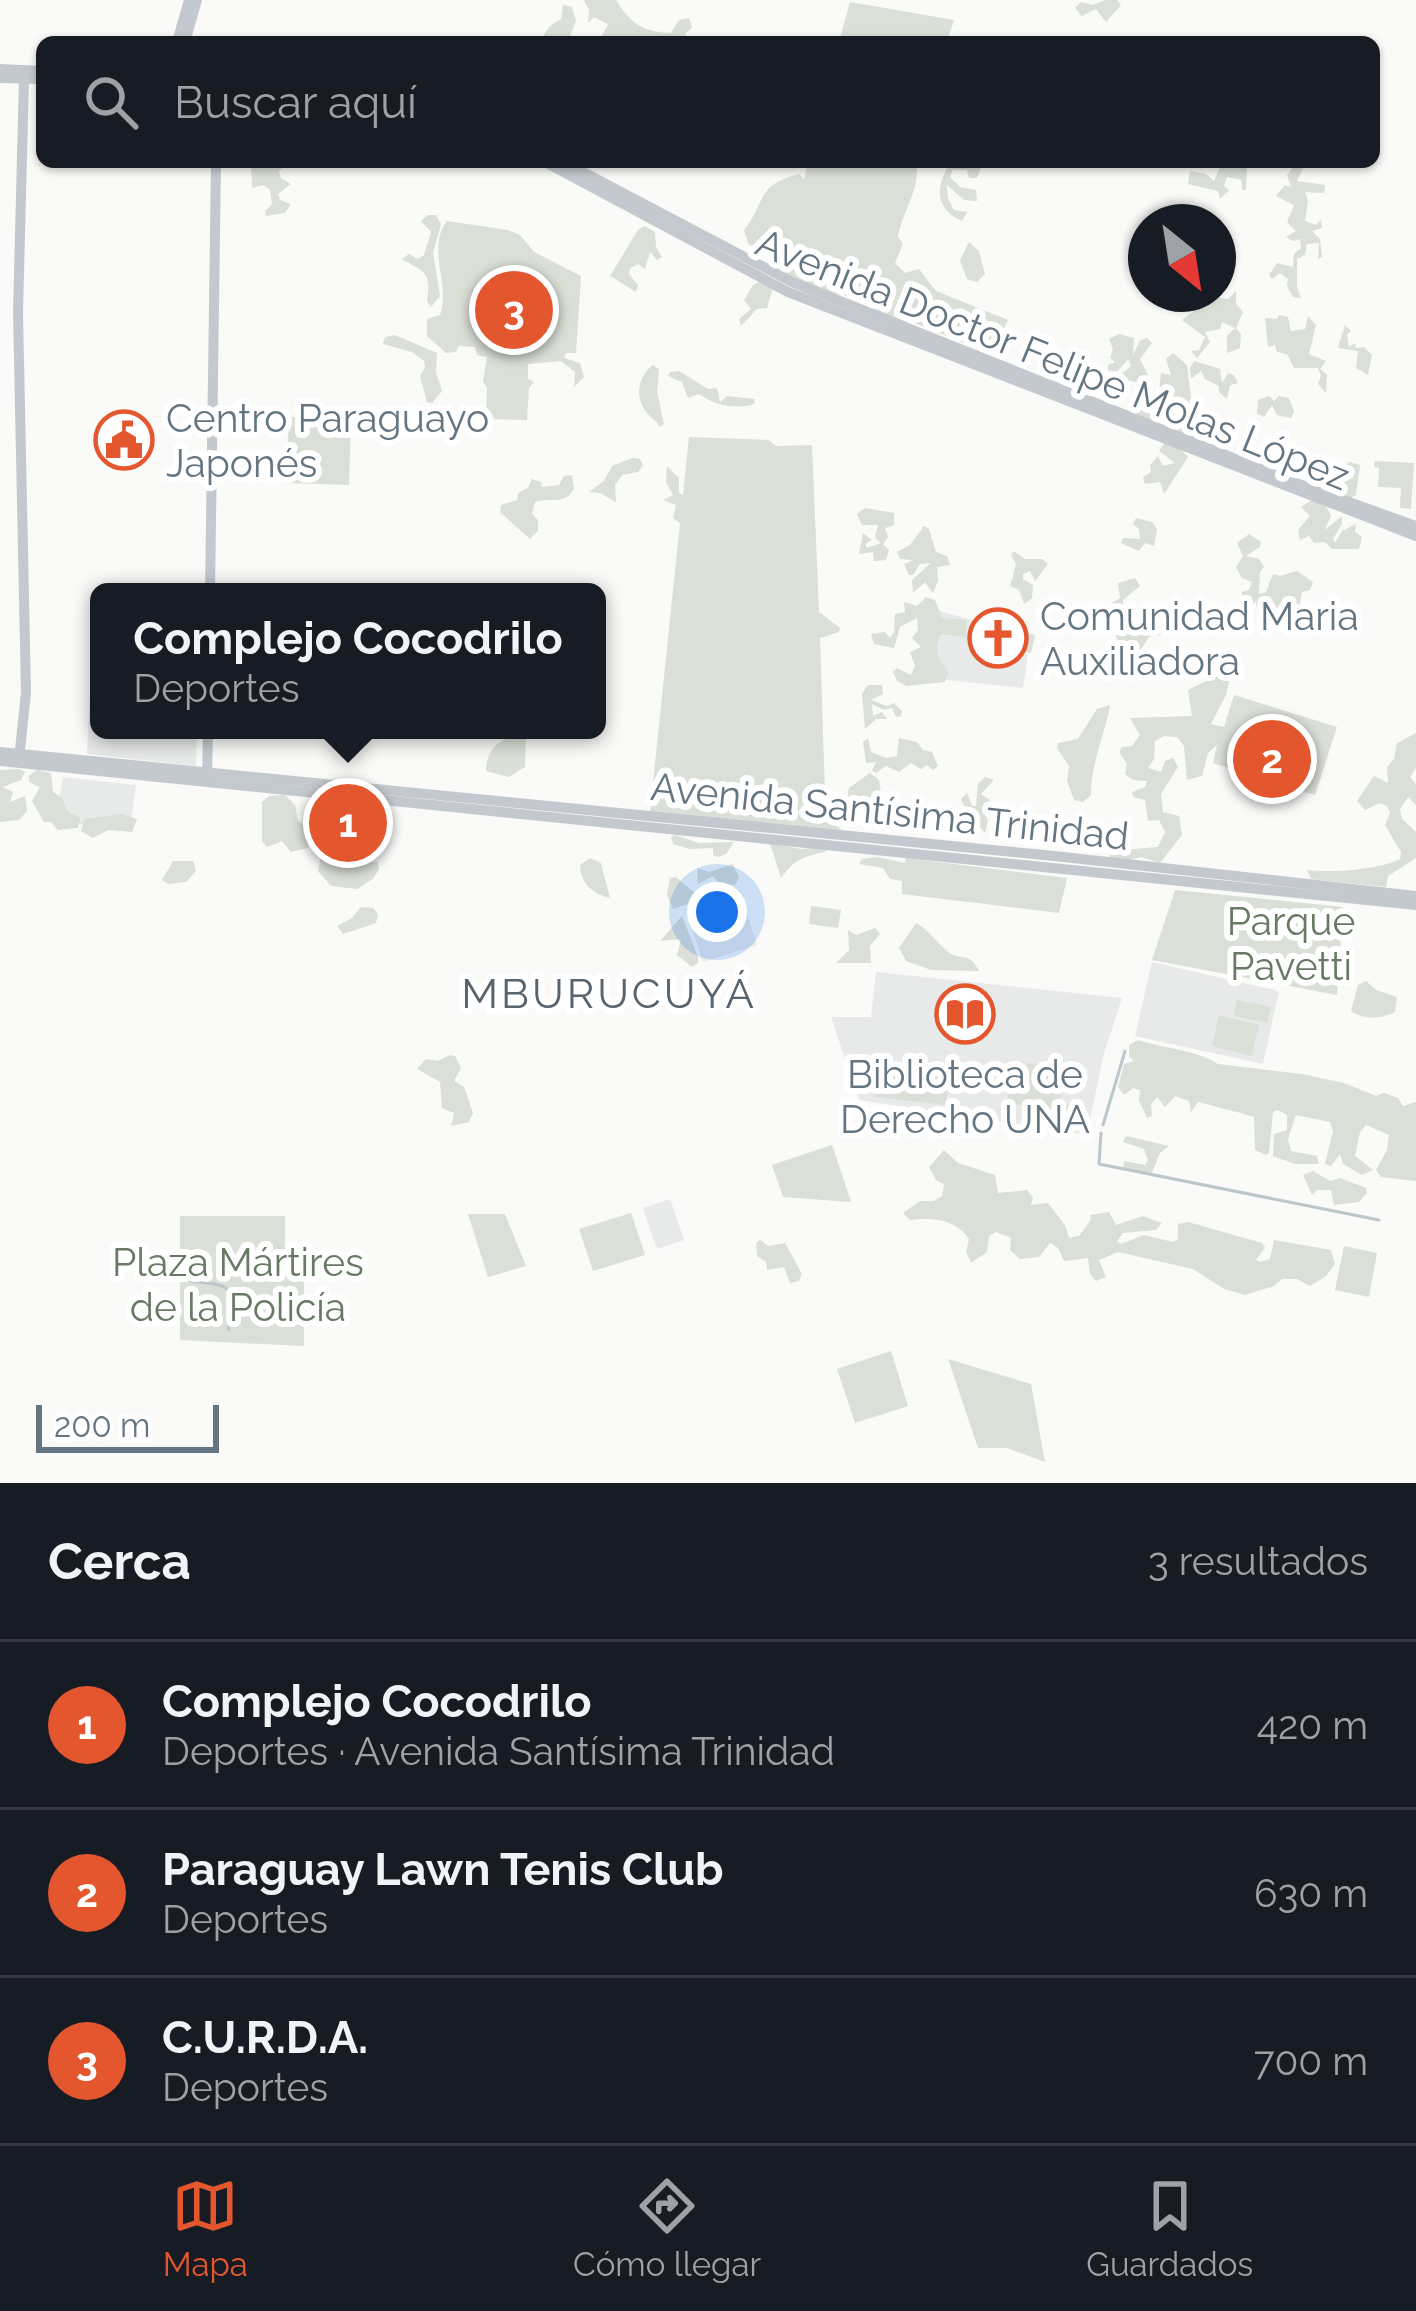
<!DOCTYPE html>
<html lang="es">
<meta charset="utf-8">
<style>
body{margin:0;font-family:Raleway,sans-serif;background:#242831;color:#f1f3f6}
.compass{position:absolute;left:1128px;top:204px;width:108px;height:108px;border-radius:50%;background:#171b24;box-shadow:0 3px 9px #0004;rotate:150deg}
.scale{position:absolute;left:36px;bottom:30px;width:183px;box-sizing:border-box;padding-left:12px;border:6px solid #657683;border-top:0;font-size:33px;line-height:42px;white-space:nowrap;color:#657683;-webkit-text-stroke:9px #fff;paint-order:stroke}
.you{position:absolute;left:717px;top:912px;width:42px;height:42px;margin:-30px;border:9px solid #fff;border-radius:50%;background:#1a73e8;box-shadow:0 0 0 18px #1a73e833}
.badge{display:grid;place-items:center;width:78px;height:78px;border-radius:50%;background:#e4572e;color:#fff;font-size:39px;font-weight:700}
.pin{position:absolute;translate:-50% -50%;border:6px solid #fff;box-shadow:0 3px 12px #0006}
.popup{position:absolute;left:90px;top:583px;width:516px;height:156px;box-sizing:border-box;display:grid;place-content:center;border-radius:18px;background:#171b24;filter:drop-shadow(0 3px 9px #0005);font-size:39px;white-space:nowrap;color:#9ea1a6}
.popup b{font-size:45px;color:#f1f3f6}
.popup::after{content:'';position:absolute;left:50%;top:100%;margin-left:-24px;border:24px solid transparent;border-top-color:#171b24}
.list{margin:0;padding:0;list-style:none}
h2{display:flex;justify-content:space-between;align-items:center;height:156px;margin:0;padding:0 48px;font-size:51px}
h2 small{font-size:39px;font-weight:400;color:#9ea1a6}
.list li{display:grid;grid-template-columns:78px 1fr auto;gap:36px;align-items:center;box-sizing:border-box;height:168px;padding:0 48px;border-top:3px solid #363941}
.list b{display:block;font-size:45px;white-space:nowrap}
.list p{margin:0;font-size:39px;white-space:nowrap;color:#9ea1a6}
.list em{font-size:39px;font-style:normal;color:#9ea1a6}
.icon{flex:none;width:66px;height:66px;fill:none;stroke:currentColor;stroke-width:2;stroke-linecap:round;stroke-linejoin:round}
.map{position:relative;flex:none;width:1416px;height:1483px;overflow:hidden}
.search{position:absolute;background:#171b24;box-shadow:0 3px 9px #0004;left:36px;right:36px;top:36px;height:132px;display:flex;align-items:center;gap:30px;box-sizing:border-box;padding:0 42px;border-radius:18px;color:#9ea1a6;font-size:45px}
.sheet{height:660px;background:#171b24}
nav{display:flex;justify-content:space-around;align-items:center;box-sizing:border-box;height:168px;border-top:3px solid #363941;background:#171b24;font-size:33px;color:#9ea1a6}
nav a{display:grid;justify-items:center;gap:6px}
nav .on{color:#e4572e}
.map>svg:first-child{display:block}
.built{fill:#e8e9e9}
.green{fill:#dadfd7}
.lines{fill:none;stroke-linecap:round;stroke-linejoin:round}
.stream{stroke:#bbc7cb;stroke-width:3}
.major{stroke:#c3c9ce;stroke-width:10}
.labels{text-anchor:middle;stroke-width:12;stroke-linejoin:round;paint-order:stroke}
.street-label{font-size:39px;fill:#657683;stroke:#fff}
.poi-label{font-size:39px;fill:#657683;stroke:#fff;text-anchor:start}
.park-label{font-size:39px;fill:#687a64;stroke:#fff}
.neighbourhood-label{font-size:42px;letter-spacing:3px;fill:#57646e;stroke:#fff}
</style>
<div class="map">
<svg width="1416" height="1483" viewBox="0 0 1416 1483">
<rect width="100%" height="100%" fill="#fafaf8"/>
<!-- built -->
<g class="built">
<path d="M929,608L988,624L985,647L1028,654L1023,688L929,678Z"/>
<path d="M90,693H99V730H197L196,766L87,754Z"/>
<path d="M63,777L136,785L130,829L55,822Z"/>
<path d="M741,895L757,945L703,962L687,912Z"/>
<path d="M1152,962L1279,991L1263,1064L1135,1036Z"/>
<path d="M876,972L1122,998L1103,1057L1087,1135L859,1100L831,1017H871Z"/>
<path d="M670,1199L684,1240L657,1249L643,1208Z"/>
</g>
<!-- green -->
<g class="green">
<path d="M616,0C630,22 641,32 671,33L679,20L689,18L692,28L685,34L690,42H603L601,38L608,24L594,17L588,23L589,10L584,0Z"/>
<path d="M1106,0H1117L1121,5L1106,22L1096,9L1082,16L1075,8L1081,2L1093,5Z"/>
<path d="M850,2L954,20L947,42H839Z"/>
<path d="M563,5L572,7L576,21L568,42H539L550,26L561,19Z"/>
<path d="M251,162H291L279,171L281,178L291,184L278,194L280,200L291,204L285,213L266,216L265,211L272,204L270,190L263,185L252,188Z"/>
<path d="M808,162H916C921,188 904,208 898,236L903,244L895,263L905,273L919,269L936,291L1008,320L991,354L910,321L897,325L936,344L796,290L872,312V306L843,294L831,296L770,268L768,253L779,236L770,234L767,244L758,249L748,244L744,230C766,203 755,185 799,174L804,179Z"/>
<path d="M950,162H978L981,168L977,178H969L967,170H953L950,177L960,187L976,190L977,201L964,200L947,185L948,199L954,210L967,212L962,221C934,208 936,186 950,162Z"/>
<path d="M1222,162H1253L1252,168L1247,165L1246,190H1242L1241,180L1227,177L1224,186L1229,190L1220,199L1218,191L1188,184L1190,171L1206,174L1214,181Z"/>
<path d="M1297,162L1304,166L1297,181L1325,185L1324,193L1305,192L1308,201L1305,221L1316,225L1321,220L1322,228L1312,231L1320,239L1322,257L1318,259L1319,243L1307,244L1305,255L1297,259V287L1301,298L1293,297L1287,286L1288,279L1280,273L1272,279L1269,275L1277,263L1293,267L1294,254L1301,248L1300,239L1293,241L1286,237L1296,231L1287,222L1294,205L1276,196L1285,185L1291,187L1287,175Z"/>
<path d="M428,215H436L441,224L433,253L440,296L431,307L427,301C432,269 422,272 402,259L409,254L418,259L424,255L431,232L421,221Z"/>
<path d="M447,221L508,230L520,235L534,252L581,276L576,353H566L564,358L580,363L584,377L574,387L575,372L561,361L528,364V379L534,382L529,388L527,420L486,419L487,388L483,381L487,357L477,355L475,347L459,346L456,352L446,353L427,336V319L440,315C451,285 426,248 447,221Z"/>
<path d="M645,226L655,232L656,247L662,257L657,260L650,252L645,269L638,264L630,268L629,274L638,285L636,292L610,276L638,230Z"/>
<path d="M969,242L979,251L985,274L977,282L967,279L960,261Z"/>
<path d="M765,279L773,287L767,308L757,309L741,326L739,319L751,309L744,300L753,285Z"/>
<path d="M1218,287L1219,298L1228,299L1236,291V304L1243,312L1236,328L1241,334L1240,348L1227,353V336L1235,328L1222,322L1220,329L1205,332L1210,342L1197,358L1191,351L1199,350L1205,337L1182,320L1196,309L1193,301L1197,296H1204L1212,303Z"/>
<path d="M1279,315L1288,317L1291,331L1305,329L1308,316L1316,325L1309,354L1326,361L1320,369L1327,375L1326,393L1318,384L1321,376L1318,368H1294L1287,354L1277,352L1275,345L1268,347L1265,318L1277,319Z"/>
<path d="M1345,325L1351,331L1347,335L1349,347L1355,343L1356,348L1364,347L1372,355L1368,375L1356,368L1358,351L1338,348Z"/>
<path d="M1119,334L1134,338L1133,355L1140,340L1147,338L1152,343L1140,359L1148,375L1138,383L1118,377L1131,366L1128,359L1116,373L1108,370V365L1115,362L1110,358L1113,349L1109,339Z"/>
<path d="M395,335L437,353L436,372L442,391L432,403L427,402L420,376L425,368L424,361L412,352L383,344L385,337Z"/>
<path d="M1173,353L1187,365L1192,407L1201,408L1209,416L1208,437L1199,442L1181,435L1178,430L1185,418L1178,410L1159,414L1151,421L1132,415L1139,400L1149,406L1158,403L1161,373L1171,375L1166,359Z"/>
<path d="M1194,361L1220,369L1222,383L1228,373L1234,375L1238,383L1230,385L1227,399L1219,392V386L1205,379L1201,371L1191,379L1190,368Z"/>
<path d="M653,365L659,369L657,392L664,424L660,427C657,421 651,418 647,413C634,397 638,376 653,365Z"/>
<path d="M679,371L708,389L717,388L720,402L727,396L755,399L754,404C735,410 714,405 699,394L688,398L682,382L668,376L670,372Z"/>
<path d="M1269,396L1274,401L1279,396L1289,398L1294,411L1291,418L1277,415L1272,405L1264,417L1257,414L1258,400Z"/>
<path d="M289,417L351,419L349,485L286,483Z"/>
<path d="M689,437L768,440L776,446L812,445L819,612L840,628L839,632L820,638L825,794L841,801L833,823L843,831L650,812L680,523L673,518L676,505L663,500L673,495L666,482L667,466L679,478V493L683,495Z"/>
<path d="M1166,441L1176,444L1188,457L1164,494L1160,482L1145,484L1143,477L1151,472L1150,465L1158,456L1163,466L1175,463L1159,451Z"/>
<path d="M632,458L640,459L643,465L638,472L622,475L615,485L616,502L600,493L589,492L604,481L612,466Z"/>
<path d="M1375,461L1414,463L1411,509L1400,508L1401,488L1378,487L1379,468L1374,467Z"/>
<path d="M1350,462L1360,465L1356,495L1351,498L1324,485L1327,465L1342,467Z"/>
<path d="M572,475L574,488C565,507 549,496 535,502L532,514L538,520V531L530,539L500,512L501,505L517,500L518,493L528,488L532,479L541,482L542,487L559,485L564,476Z"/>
<path d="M1312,500L1323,502L1331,515L1325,530L1342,516V524L1333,539L1335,543L1342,531L1356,524L1355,532L1362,537L1359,549H1332L1325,542L1314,543L1309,536L1300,540L1298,530L1310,516L1301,507Z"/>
<path d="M865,508L894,513V525L885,528L888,537L883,544L889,550L886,560L874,561L873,552L859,554L863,533L872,540L865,544L867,548L881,543L875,538L878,525H862L857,514Z"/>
<path d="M1136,518L1152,522L1157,529L1154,546L1145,543L1139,551L1121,543L1123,538L1140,539L1139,529L1133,524Z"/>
<path d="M924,526L929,529L936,552L947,556L950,565L937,567L938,581L933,593L925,582L913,593L912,580L931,563L920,564L913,575H909L904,564L913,560L900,559L897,552L910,545Z"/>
<path d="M1249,534L1261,542L1260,547L1246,556L1259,559L1264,567L1260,572L1259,594L1266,592L1273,574L1280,576L1297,571L1313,582L1310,590L1302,592L1299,609L1284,613L1287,624L1279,630L1258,615L1256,601L1246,611L1240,607L1242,592L1249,590L1252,582L1242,578L1236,567L1243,556L1237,543Z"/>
<path d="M1014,551L1025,559H1042L1048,564L1035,581L1030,571L1023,574V579L1033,585L1032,598L1024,604L1019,590L1010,586L1016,564L1011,555Z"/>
<path d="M1135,578L1140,586L1123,600V607L1130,613L1126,622L1139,630L1148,621L1161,635L1149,637L1138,654L1131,648L1120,647L1116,636L1123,623L1108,618L1114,611L1112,603L1120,598L1118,583Z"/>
<path d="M926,597L935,600L942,618L967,620L966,637L941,634C932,651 939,659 948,672L945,682L906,686L897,681L893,672L897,668L911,675L915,666L910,652L921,647L912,638L918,630L917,618L900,627L894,648L874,644L871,634L885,632L890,638L894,632L895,614L905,612L904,602L917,606Z"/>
<path d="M992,626L1035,635L1031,653L988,643Z"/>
<path d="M1228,648L1235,654L1226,695L1211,724L1224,727L1234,695L1337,727L1315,795L1213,763L1217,745L1208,753L1202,776L1187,780L1184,746L1177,737L1164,736L1155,741L1154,759L1148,768L1161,772L1165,761L1173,758L1178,767L1161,794L1163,812L1179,816L1182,835L1160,863L1141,857L1109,865L1110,851L1158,847L1165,832L1159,820L1148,821L1145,800L1133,797L1132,792L1145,787L1147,781L1133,780L1125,774L1127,764L1119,752L1122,747L1132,746L1140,735L1130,718L1192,716L1188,690L1210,679L1213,664L1200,657Z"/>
<path d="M868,685H882L883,694L871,700L887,706L894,703L902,711L901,716L896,717L892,708L884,710L872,704L873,716L882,712L887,719H876L865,729L862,694Z"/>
<path d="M1110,705C1106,731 1090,766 1091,795L1083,802L1074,800L1067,781L1069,766L1057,748L1058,743L1078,739L1097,709Z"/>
<path d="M1416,733V768L1410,777L1416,784V805L1408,797L1400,809L1402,819L1416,832V858L1388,876L1386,887L1311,879L1307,870C1331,873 1378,870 1400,859L1401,852L1385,825L1390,813L1387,806L1380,803L1365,810L1357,801L1374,776L1388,783L1387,767L1394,759L1397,743Z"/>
<path d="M526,734L525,767L509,777L486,771C486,746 503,736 526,734Z"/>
<path d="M868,738L871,752L886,758L897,756L899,738L917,742L923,750L932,752L938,766L933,770L927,765L921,769L911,763L899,772L886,766L876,773L872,770L876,762L866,763L863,742Z"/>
<path d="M19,769L25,772L21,780L3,787L13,792L10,802L25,796L27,811L19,820L0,822V770Z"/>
<path d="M37,770L51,773L53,792L62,798L67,811L80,818L78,828L58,830L51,822H44L32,801L40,787L29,782V776Z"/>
<path d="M870,773L879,780L881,793L865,804L862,820L857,825L846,804L849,788Z"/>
<path d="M985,777L994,780L981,794L990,800L983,810L988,821L985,833L978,825L977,815L967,812L961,799L967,793L972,806H976L978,784Z"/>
<path d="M285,795L295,805L298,821L310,828L308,848L291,852L282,841L267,847L262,841V802L269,796Z"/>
<path d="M122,814L137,819L132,832L108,830L93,838L81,831L85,819Z"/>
<path d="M675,835L699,843L734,842L726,854L718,857L713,855V848L689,849L673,844L671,837Z"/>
<path d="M343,840L354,862H378L379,869L373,879L357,889L331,886L318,871L323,849Z"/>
<path d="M770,843L801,849L823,847L827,851C801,858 796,858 781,878Z"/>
<path d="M877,857L905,863L906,858L1067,878L1059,913L902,894V881L890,879L883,868L859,864L862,859Z"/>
<path d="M590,858L601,863L610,898C593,894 581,884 580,865Z"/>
<path d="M173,861H193L196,871L186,882L168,884L162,880Z"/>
<path d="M733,864L739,878L735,885L720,884L713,876L698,884L697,868L709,872Z"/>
<path d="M676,877L696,894L688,904L673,909L667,895L670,878Z"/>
<path d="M1175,890L1343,907L1337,995L1152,960Z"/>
<path d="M811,906L841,910L838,928L809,924Z"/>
<path d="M361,907L373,908L378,914L376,923L343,934L337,926L352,918Z"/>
<path d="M682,916L698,957V963L692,967L677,955L681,939L660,941Z"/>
<path d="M916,923C929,930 934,940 946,950C960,963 968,949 979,971L931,970L906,961L899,948Z"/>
<path d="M875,928L880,934L870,946L871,963H836L849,950L848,930L856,935Z"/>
<path d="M1366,981L1376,990L1397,997L1395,1012C1382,1019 1364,1020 1351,1011L1358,985Z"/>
<path d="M1237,1000L1271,1007L1267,1023L1234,1016Z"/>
<path d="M1219,1015L1259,1025L1252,1056L1212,1046Z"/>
<path d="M1138,1040C1165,1049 1194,1049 1218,1064L1302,1074L1344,1083L1376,1096L1384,1093L1398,1098L1403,1106L1416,1102V1181L1381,1177L1376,1170L1387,1150L1389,1135L1366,1125L1360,1132L1355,1156L1373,1170L1362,1175L1343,1164L1340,1154L1331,1166L1325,1164L1333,1131L1330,1122L1296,1115L1288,1139L1291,1151L1317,1156L1319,1164H1295L1273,1156L1274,1134L1287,1130V1115L1278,1110L1273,1112L1269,1153L1266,1155L1255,1150L1254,1117C1236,1111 1216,1107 1198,1102L1191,1112L1189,1101L1175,1096L1165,1107L1157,1097L1151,1104L1152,1116L1147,1118L1139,1100L1140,1090L1133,1088L1124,1095L1118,1087L1124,1064L1134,1061L1129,1056V1045Z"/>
<path d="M450,1055L455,1056L461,1068L454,1081L464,1087L473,1113L469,1122L451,1126L454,1113L442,1108L440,1082L417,1069L426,1059L438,1061Z"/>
<path d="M879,1062L950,1070L946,1105L875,1097Z"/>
<path d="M1022,1063L1063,1067L1060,1104L1078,1106V1113L1007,1103L1009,1090H1019L1016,1073Z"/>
<path d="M1126,1136L1169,1146L1160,1153L1151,1175L1123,1170L1124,1161L1145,1165L1148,1160L1144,1149L1123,1142Z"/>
<path d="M832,1145L851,1202L783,1197L772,1165Z"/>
<path d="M944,1150L958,1163L995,1175L998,1193L1027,1190L1033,1197L1031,1205L1048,1203L1065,1225L1069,1238L1079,1236L1091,1220L1090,1215L1109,1212L1116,1225L1143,1216L1162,1223L1156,1230L1123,1233L1117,1241L1121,1244L1144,1235L1173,1242L1178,1239V1224L1188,1222L1262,1243L1265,1247L1256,1260L1260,1262L1270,1259L1274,1240L1331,1250L1335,1264L1326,1276L1310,1286L1297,1279H1282L1274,1286L1245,1295L1224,1289L1193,1269L1118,1252L1099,1260L1106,1277L1096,1281L1090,1274L1088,1258L1064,1261L1058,1248L1050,1243L1039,1257L1020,1259L1010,1250L1011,1238L996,1232L989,1236L987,1252L971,1263L966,1251L969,1239C956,1219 932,1217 910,1220L903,1213L920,1201H934L942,1196L944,1184L936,1180L929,1167Z"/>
<path d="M1313,1171L1330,1181L1340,1178L1366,1188L1367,1193L1359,1202L1334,1205L1331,1190H1317L1312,1195L1303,1175Z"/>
<path d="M631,1213L645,1255L593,1271L579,1229Z"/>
<path d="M468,1214H505L526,1266L488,1277Z"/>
<path d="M180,1216H285V1248L304,1250V1346L180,1340Z"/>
<path d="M760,1240L768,1246L785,1243L802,1274L799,1281L790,1283L784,1267L767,1270L766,1262L757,1256L756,1243Z"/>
<path d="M1344,1246L1377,1253L1369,1297L1335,1290Z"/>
<path d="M891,1351L908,1406L855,1423L837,1369Z"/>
<path d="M948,1359L1031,1384L1045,1462L1007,1448H978Z"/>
</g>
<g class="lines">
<!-- stream -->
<g class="stream">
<path d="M1103,1125L1125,1051"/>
<path d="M1101,1133L1099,1164L1379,1220"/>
<path d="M190,1281C244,1286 226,1288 229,1330"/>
</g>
<!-- major -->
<g class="major">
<path d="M177,42L189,0"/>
<path d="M185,42L197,0"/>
<path d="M0,69L42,71"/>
<path d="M0,78L42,79"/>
<path d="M545,162L788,292L1416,536"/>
<path d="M564,162L792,282L1296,483L1416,526"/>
<path d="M210,592L216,162"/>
<path d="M0,752L1054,856L1416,896"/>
<path d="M19,759L26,693L18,312L24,79"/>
<path d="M0,761L1416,905"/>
<path d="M207,781L208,730"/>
</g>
</g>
<!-- icons -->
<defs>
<g id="civic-ring" transform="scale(3)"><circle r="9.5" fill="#fff" stroke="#e4572e" stroke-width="1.5"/><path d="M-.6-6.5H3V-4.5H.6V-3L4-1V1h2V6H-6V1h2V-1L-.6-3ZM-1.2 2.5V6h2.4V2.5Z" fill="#e4572e"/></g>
<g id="church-ring" transform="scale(3)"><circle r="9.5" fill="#fff" stroke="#e4572e" stroke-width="1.5"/><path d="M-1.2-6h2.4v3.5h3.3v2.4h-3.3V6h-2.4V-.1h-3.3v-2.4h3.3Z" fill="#e4572e"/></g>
<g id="library-ring" transform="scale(3)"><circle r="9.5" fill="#fff" stroke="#e4572e" stroke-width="1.5"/><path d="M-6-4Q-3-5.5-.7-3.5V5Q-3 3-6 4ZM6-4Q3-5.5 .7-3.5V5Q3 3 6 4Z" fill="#e4572e"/></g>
</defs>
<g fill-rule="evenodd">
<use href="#civic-ring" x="124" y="440"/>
<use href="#church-ring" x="998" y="638"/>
<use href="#library-ring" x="965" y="1014"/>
</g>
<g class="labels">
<!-- street labels -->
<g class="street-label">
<text transform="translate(1053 359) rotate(22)" y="14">Avenida Doctor Felipe Molas López</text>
<text transform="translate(890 811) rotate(6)" y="14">Avenida Santísima Trinidad</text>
</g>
<!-- poi labels -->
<g class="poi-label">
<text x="166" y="432">Centro Paraguayo<tspan x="166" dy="45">Japonés</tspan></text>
<text x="1040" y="630">Comunidad Maria<tspan x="1040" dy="45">Auxiliadora</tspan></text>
<text x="965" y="1088" text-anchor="middle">Biblioteca de<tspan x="965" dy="45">Derecho UNA</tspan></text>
</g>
<!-- park labels -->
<g class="park-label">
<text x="1291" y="935">Parque<tspan x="1291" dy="45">Pavetti</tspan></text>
<text x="238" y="1276">Plaza Mártires<tspan x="238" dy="45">de la Policía</tspan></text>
</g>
<!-- neighbourhood labels -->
<g class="neighbourhood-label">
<text x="609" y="1008">MBURUCUYÁ</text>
</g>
</g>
</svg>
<svg class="compass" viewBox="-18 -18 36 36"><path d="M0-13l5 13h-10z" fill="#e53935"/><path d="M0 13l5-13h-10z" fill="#9ea1a6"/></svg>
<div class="scale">200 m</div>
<div class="you"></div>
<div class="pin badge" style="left:348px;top:823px">1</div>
<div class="popup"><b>Complejo Cocodrilo</b>Deportes</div>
<div class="pin badge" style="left:1272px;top:759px">2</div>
<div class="pin badge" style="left:514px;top:310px">3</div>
<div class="search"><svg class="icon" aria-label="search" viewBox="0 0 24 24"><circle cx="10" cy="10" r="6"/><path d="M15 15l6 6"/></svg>Buscar aquí</div>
</div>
<section class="sheet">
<h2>Cerca<small>3 resultados</small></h2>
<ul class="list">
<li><span class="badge">1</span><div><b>Complejo Cocodrilo</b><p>Deportes · Avenida Santísima Trinidad</p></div><em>420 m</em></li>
<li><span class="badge">2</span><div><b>Paraguay Lawn Tenis Club</b><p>Deportes</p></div><em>630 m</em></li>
<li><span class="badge">3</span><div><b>C.U.R.D.A.</b><p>Deportes</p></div><em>700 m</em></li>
</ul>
</section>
<nav>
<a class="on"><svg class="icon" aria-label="map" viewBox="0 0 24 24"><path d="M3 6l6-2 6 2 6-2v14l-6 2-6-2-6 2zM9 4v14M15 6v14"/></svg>Mapa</a>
<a><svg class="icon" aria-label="directions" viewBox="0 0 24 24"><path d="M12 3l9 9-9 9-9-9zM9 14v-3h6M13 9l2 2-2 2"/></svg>Cómo llegar</a>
<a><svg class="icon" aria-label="saved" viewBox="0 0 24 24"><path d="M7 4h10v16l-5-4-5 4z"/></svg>Guardados</a>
</nav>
